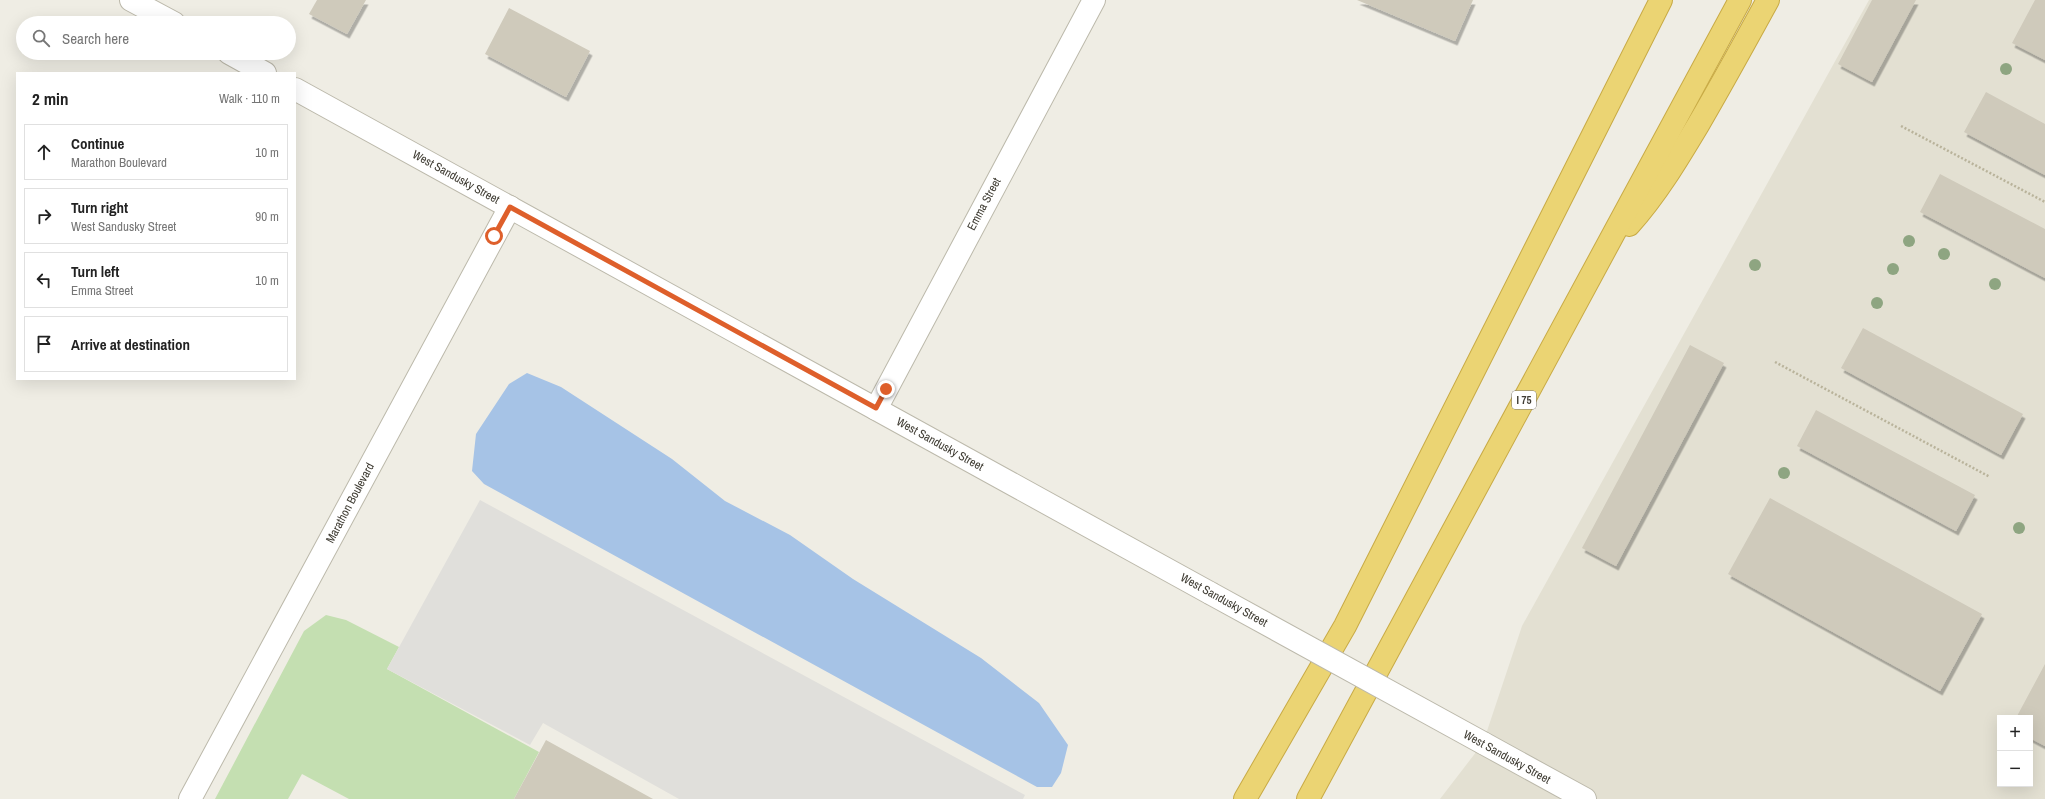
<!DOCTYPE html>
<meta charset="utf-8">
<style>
body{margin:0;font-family:"Archivo Narrow",sans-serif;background:#f6f6f6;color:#222}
.controls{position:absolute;right:12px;bottom:12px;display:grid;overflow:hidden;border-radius:0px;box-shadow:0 4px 16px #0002}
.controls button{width:36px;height:36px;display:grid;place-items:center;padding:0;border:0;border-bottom:1px solid #e0e0e0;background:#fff;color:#222;font:20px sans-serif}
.stop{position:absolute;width:12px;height:12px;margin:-9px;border:3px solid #de5f2b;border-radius:50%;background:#fff}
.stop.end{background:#de5f2b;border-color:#fff;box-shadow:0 1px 4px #0008}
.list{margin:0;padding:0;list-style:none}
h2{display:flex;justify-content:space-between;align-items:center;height:52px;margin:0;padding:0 16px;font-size:17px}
h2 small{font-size:13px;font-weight:400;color:#767676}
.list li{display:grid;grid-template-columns:26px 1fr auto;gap:12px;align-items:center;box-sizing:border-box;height:56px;margin:0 8px 8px;padding:0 8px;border:1px solid #e0e0e0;border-radius:0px}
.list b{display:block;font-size:15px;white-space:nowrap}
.list p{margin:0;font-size:13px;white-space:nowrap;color:#767676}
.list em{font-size:13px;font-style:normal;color:#767676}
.icon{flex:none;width:22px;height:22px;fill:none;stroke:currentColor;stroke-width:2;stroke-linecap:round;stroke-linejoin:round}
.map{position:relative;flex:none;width:2045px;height:799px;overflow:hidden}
.search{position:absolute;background:#fff;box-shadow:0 4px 16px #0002;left:16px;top:16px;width:280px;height:44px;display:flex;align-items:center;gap:10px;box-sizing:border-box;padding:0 14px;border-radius:22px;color:#767676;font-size:15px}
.panel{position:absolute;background:#fff;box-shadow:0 4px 16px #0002;left:16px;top:72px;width:280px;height:308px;border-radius:0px}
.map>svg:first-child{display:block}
.residential{fill:#e3e0d2;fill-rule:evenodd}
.green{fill:#c4dfb1}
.parking{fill:#e0dfdb}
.water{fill:#a6c3e6}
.building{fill:#cfcabb;filter:url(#shadow)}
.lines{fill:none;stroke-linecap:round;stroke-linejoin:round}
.minor-casing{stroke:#bcb9ab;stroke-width:24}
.highway-casing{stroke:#c8aa45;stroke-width:24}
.path{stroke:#b9b39b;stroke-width:2.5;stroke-dasharray:2 2;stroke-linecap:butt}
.minor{stroke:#fff;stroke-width:22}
.highway{stroke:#ebd473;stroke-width:22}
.minor-bridge-casing{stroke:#bcb9ab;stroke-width:24;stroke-linecap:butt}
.minor-bridge{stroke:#fff;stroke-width:22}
.tree{fill:#8ea581}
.route{stroke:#de5f2b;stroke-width:5}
.labels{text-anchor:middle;stroke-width:3;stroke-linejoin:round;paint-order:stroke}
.shield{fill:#fff;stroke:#797771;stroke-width:1}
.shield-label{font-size:11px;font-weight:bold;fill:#403d34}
.street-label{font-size:12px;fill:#403d34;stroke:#fff}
</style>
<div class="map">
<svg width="2045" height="799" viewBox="0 0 2045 799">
<defs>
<filter id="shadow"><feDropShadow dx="2.5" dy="4.5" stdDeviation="0" flood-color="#0004"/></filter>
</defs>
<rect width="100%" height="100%" fill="#efede4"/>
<!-- residential -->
<path class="residential" d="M1869,0H2045V799H1440L1483,743L1522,626ZM2000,718H2030V784H2000Z"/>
<!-- green -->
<path class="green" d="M326,615L346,620L399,647L387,669L539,752L514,799H349L302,774L288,799H215L304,631Z"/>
<!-- parking -->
<path class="parking" d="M480,500L1025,795L1023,799H679L543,723L530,745L387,669Z"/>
<!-- water -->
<path class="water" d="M527,373L561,387L672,459L725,501L790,535L853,579L981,658L1039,703L1068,745L1061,773L1052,787H1037L484,484L472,471L476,434L509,384Z"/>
<!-- building -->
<g class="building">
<path d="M317,0H366L347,34L309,14Z"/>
<path d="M1357,0H1473L1455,41Z"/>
<path d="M1872,0H1916L1872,82L1838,64Z"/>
<path d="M2035,0H2045V60L2012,43Z"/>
<path d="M509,8L590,51L566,97L485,54Z"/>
<path d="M1986,92L2045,124V175L1964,132Z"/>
<path d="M1940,174L2045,229V278L1920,212Z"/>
<path d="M1863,328L2023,414L2001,455L1841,368Z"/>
<path d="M1690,345L1724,363L1616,566L1582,548Z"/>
<path d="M1816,410L1975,495L1956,531L1797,446Z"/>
<path d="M1770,498L1982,614L1940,691L1728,574Z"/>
<path d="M2045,664V746L2030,738V718H2016Z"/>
<path d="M546,740L653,799H514Z"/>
</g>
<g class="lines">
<!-- minor casing -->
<g class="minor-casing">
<g id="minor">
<path d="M131,0L174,23"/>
<path d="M229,53L265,73"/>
<path d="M295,89L1210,593"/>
<path d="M876,409L1094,0"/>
<path d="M1483,743L1585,799"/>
<path d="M190,799L510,207"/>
</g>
</g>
<!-- highway casing -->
<g class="highway-casing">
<g id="highway">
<path d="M1629,225C1656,195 1677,160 1698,125C1722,84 1745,42 1768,0"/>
<path d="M1245,799L1345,626L1661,0"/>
<path d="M1308,799L1740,0"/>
</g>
</g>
<!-- path -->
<g class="path">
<path d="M1901,126L2045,202"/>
<path d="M1775,362L1990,477"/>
</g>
<!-- minor -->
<use href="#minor" class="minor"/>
<!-- highway -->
<use href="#highway" class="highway"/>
<!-- minor-bridge casing -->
<g class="minor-bridge-casing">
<path id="minor-bridge" d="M1210,593L1483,743"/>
</g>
<!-- minor-bridge -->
<use href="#minor-bridge" class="minor-bridge"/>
</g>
<!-- trees -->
<g class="tree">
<circle cx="2006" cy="69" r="6"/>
<circle cx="1909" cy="241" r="6"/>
<circle cx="1944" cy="254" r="6"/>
<circle cx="1755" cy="265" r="6"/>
<circle cx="1893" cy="269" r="6"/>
<circle cx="1995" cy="284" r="6"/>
<circle cx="1877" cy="303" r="6"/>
<circle cx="1784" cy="473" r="6"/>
<circle cx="2019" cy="528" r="6"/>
</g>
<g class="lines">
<!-- route -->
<path class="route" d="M494,236L510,207L876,408L886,389"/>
</g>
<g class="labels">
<!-- shield labels -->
<rect class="shield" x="1512" y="391" width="24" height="18" rx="3"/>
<g class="shield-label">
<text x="1524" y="404">I 75</text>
</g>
<!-- street labels -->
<g class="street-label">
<text transform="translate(456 177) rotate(29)" y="4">West Sandusky Street</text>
<text transform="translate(984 204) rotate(-62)" y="4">Emma Street</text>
<text transform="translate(940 444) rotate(29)" y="4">West Sandusky Street</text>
<text transform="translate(350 503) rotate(-62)" y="4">Marathon Boulevard</text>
<text transform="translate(1224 600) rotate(29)" y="4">West Sandusky Street</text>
<text transform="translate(1507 757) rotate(29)" y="4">West Sandusky Street</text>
</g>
</g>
</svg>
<div class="controls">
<button>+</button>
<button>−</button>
</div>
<div class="stop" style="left:494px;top:236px"></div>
<div class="stop end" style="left:886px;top:389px"></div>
<div class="search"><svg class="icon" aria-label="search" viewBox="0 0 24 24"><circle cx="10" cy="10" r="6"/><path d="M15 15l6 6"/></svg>Search here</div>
<section class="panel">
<h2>2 min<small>Walk · 110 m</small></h2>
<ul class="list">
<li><svg class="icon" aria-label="ahead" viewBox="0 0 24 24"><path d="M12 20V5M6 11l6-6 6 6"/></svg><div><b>Continue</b><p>Marathon Boulevard</p></div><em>10 m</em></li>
<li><svg class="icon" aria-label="right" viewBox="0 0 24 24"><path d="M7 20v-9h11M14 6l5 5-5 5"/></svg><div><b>Turn right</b><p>West Sandusky Street</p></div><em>90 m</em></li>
<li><svg class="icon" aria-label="left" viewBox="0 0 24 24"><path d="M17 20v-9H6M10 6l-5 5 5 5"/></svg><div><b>Turn left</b><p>Emma Street</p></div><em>10 m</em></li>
<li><svg class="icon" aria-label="arrive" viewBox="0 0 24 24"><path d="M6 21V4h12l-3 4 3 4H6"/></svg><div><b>Arrive at destination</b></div></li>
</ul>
</section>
</div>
